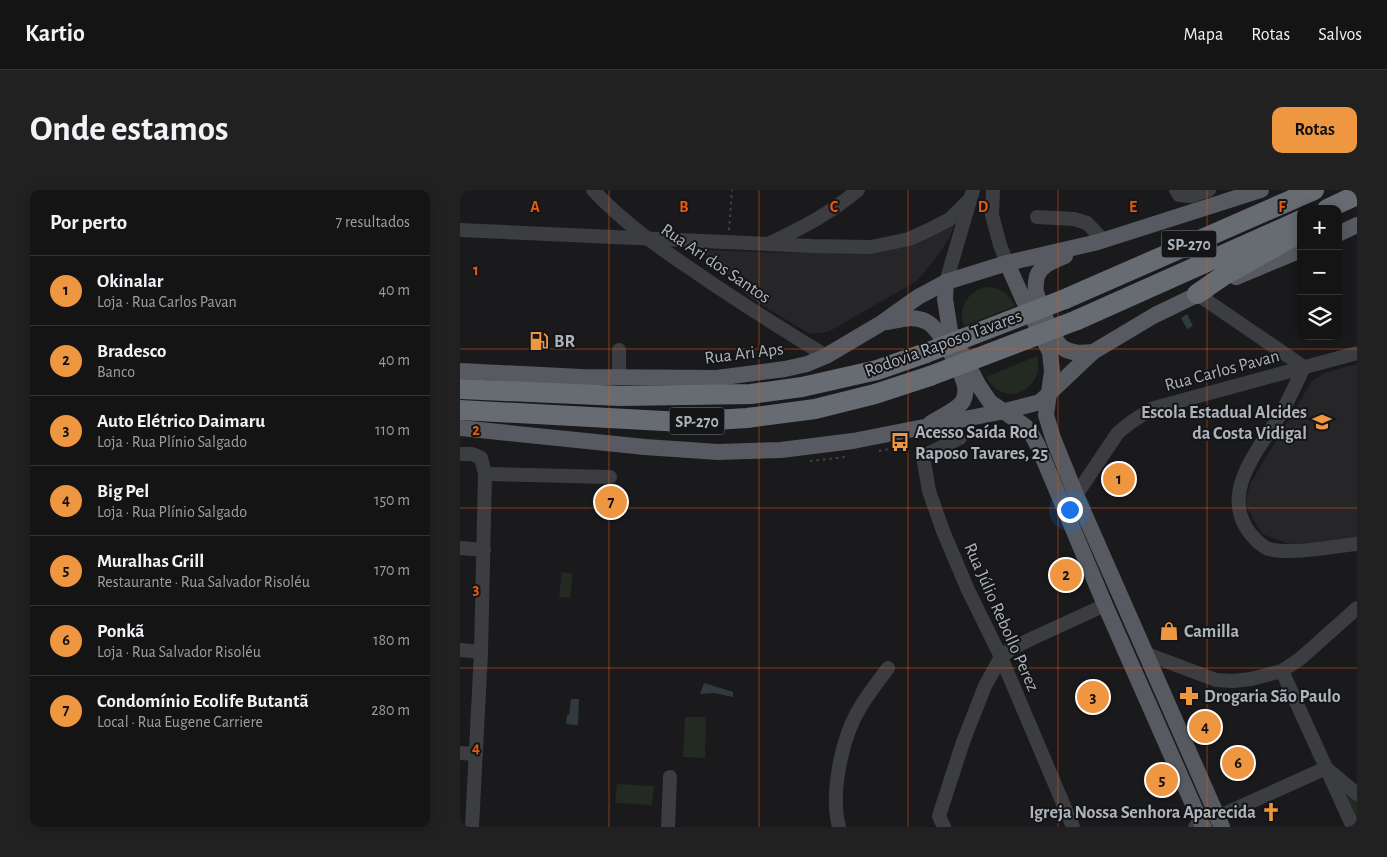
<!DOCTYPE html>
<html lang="pt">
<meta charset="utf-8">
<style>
body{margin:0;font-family:"Alegreya Sans",sans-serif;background:#212122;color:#f1f3f6}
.controls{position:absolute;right:15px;top:15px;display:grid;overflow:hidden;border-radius:10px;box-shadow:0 2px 12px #0003}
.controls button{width:45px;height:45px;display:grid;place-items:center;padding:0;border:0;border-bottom:1px solid #333334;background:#141415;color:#f1f3f6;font:25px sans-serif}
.you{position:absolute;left:609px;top:319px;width:18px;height:18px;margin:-12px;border:4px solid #fff;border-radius:50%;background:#1a73e8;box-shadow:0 0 0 8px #1a73e833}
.badge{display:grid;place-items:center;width:32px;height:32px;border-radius:50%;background:#ee9640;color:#111;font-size:16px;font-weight:700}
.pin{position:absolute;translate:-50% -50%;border:2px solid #fff;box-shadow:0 1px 5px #0006}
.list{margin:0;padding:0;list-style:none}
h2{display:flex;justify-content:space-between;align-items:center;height:65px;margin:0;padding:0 20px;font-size:21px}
h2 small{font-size:16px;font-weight:400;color:#9d9ea0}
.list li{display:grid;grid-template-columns:32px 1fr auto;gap:15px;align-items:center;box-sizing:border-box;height:70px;padding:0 20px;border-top:1px solid #333334}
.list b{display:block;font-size:19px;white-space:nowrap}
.list p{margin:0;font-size:16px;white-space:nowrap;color:#9d9ea0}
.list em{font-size:16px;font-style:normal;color:#9d9ea0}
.icon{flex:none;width:28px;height:28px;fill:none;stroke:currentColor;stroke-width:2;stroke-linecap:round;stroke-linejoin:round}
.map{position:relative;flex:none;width:897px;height:637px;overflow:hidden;border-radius:10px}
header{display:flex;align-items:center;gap:30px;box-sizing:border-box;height:70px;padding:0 25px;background:#141415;border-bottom:1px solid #333334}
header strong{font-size:24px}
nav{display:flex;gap:28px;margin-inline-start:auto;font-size:18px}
.intro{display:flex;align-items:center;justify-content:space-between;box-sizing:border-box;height:120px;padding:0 30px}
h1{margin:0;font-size:35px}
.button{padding:12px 22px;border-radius:10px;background:#ee9640;color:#111;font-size:18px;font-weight:700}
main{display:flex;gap:30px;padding:0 30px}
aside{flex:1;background:#141415;border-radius:10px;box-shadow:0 2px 12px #0003}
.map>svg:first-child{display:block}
.built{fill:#262629}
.green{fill:#222a22}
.water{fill:#303b40}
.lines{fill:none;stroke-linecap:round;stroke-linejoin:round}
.path{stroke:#414448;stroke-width:2;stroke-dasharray:2.5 4;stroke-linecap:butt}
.minor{stroke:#3b3d41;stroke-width:14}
.major{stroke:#575a60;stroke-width:16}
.highway{stroke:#676b72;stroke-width:20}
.highway-bridge{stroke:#676b72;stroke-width:20}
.grid{fill:none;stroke:#e8590c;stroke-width:1;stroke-opacity:0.55}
.labels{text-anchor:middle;stroke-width:4;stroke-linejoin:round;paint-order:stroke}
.shield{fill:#151517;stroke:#7f848a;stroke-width:1}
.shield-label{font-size:16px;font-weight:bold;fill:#acb3bb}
.street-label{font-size:18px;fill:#acb3bb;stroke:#151517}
.poi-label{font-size:18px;font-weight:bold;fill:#acb3bb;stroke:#151517;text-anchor:start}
.grid-label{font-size:16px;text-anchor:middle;font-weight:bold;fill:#e8590c;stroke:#151517;stroke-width:4;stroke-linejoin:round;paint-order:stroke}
</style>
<header>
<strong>Kartio</strong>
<nav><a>Mapa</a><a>Rotas</a><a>Salvos</a></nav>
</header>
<div class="intro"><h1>Onde estamos</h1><a class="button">Rotas</a></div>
<main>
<aside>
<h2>Por perto<small>7 resultados</small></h2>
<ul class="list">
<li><span class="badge">1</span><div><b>Okinalar</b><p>Loja · Rua Carlos Pavan</p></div><em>40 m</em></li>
<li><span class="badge">2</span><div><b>Bradesco</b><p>Banco</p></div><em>40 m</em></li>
<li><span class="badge">3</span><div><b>Auto Elétrico Daimaru</b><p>Loja · Rua Plínio Salgado</p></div><em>110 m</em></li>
<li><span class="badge">4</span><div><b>Big Pel</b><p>Loja · Rua Plínio Salgado</p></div><em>150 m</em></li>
<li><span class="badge">5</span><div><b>Muralhas Grill</b><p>Restaurante · Rua Salvador Risoléu</p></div><em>170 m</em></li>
<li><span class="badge">6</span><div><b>Ponkã</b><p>Loja · Rua Salvador Risoléu</p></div><em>180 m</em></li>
<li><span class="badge">7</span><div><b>Condomínio Ecolife Butantã</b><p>Local · Rua Eugene Carriere</p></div><em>280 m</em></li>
</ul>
</aside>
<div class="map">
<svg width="897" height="637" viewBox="0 0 897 637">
<rect width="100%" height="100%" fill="#1a1a1c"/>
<!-- built -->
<g class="built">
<path d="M496,30L490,46L482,60L457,91L368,142L350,144L290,108L240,60L337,63L392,61Z"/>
<path d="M897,174V349L829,354L802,344L785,314L790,294L852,191L864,183Z"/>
</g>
<!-- green -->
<g class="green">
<path d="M527,97C540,97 549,104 555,116L504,136C497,118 508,101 527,97Z"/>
<path d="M577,166C586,200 544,219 527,188L526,187Z"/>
<path d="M102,382L113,384L110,408L99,407Z"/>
<path d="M225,527H246L245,568L223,567Z"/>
<path d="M873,585L897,606V637Z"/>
<path d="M157,594L194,596L192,615L155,613Z"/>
</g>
<!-- water -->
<g class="water">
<path d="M727,124L733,136L727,139L721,128Z"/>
<path d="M244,493L273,502V507L254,503L240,504Z"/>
<path d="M111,509H119L118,535L106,534L107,525H109Z"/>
</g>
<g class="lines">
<!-- path -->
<g class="path">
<path d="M269,40L272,0"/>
<path d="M419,261L449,255"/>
<path d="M350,271L385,267"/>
</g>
<!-- minor -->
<g class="minor">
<path d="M133,0C163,32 198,57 234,81C277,111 322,139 366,166"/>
<path d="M533,0L532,25L540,55L547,73"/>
<path d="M716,0L719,5L731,6L749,0"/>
<path d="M577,27L614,29L627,33L643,50"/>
<path d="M0,40L351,56L411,57L449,49L469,40L490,29L509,10"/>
<path d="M310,53C342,38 371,23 398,0"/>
<path d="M486,92L513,0"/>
<path d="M737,104L844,177C837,192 830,207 822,222C801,257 759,301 789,342C795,349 800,356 809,359C831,365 874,356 897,354"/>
<path d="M159,188V160"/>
<path d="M500,248L463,266L469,301L483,341L508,400L541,467L613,637"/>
<path d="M0,264H12L21,268L25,284L21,462L12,637"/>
<path d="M25,284L150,287"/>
<path d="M616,305L657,244C668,233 680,226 694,218L897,163"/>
<path d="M0,358L24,360"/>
<path d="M0,460L21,462"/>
<path d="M687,464L756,490L773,491L791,489L822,481L841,468L897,418"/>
<path d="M822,481L893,637"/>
<path d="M0,563L16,564"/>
<path d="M208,637L210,587"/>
<path d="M379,637C370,603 382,546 401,516C409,503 419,490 428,478"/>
<path d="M484,637L479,626L503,552L525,496L541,467L551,459L571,449L645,415"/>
<path d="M735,637L866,578L897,604"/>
</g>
<!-- major -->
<g class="major">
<path d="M878,44L897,35"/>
<path d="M605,66C594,71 582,74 577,86C576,91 575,97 576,102C579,113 594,152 603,158C612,164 623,163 633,162"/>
<path d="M547,73L563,109L590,162L592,181L586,225L593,248L616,305L762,637"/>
<path d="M776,87L841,60"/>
<path d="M486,92L485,109L490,141L519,196L530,212L565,236L571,243L578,256L645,415L743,637"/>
<path d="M427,132C440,130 453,125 465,131C479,136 499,177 504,192C506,198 506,205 503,211C498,219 479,228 471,233"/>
<path d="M0,181L121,187L257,188L325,179L347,174L366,166L420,134L458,107L486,92L547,73L638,52L801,0"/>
<path d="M0,238L185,257L258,262L321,260L393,251L545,221L580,212L633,162L695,125L747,100"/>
</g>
<!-- highway -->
<g class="highway">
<path d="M867,19L897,5"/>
<path d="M737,104L763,86L840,43"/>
<path d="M605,109L854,0"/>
<path d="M617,130L841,30"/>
<path d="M0,199L161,206L291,204L342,197L417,180L466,163"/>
<path d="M0,220L222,232L287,228L355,219L415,204L470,186"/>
</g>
<!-- highway-bridge -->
<g class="highway-bridge">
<path d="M466,163L605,109"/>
<path d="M470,186L617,130"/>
</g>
</g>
<!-- grid -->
<path class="grid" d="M149,0V637M299,0V637M448,0V637M598,0V637M747,0V637M0,159H897M0,318H897M0,478H897"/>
<!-- icons -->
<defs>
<g id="fuel-bare" transform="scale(1.5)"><path d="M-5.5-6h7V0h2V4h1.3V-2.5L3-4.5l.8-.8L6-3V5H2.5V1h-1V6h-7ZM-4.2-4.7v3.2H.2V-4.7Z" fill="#ee9640" stroke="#151517" stroke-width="2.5" paint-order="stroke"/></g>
<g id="school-bare" transform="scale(1.5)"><path d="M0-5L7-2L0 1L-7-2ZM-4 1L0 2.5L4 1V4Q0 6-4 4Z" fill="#ee9640" stroke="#151517" stroke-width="2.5" paint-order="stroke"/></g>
<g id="bus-bare" transform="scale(1.5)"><path d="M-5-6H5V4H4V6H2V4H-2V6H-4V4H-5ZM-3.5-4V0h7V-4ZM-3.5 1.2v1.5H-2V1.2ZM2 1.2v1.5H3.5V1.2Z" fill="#ee9640" stroke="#151517" stroke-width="2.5" paint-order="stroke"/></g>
<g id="shop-bare" transform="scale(1.5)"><path d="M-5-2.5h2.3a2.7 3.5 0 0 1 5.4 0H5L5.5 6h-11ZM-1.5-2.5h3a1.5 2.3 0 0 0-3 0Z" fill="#ee9640" stroke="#151517" stroke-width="2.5" paint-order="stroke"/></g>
<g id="pharmacy-bare" transform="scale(1.5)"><path d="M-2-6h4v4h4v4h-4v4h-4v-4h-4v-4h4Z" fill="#ee9640" stroke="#151517" stroke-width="2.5" paint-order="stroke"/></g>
<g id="church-bare" transform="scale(1.5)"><path d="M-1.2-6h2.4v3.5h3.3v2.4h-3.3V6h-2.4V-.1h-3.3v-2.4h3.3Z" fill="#ee9640" stroke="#151517" stroke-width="2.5" paint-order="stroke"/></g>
</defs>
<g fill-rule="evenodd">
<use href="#fuel-bare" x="79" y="151"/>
<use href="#school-bare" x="862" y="232"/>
<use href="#bus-bare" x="440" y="252"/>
<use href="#shop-bare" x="709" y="441"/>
<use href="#pharmacy-bare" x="729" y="506"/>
<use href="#church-bare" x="811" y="622"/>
</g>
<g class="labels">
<!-- shield labels -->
<g class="shield">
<rect x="701.5" y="40.5" width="55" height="27" rx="4"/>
<rect x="209.5" y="217.5" width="55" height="27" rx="4"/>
</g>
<g class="shield-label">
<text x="729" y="60">SP-270</text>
<text x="237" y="237">SP-270</text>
</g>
<!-- street labels -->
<g class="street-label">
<text transform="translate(256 73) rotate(34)" y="6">Rua Ari dos Santos</text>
<text transform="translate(483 153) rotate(-20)" y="6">Rodovia Raposo Tavares</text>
<text transform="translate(284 163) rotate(-7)" y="6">Rua Ari Aps</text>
<text transform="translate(762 180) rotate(-15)" y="6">Rua Carlos Pavan</text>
<text transform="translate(542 427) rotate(66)" y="6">Rua Júlio Rebollo Perez</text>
</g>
<!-- poi labels -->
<g class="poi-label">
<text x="94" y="157">BR</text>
<text x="847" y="228" text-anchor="end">Escola Estadual Alcides<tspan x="847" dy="21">da Costa Vidigal</tspan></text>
<text x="455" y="248">Acesso Saída Rod<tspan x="455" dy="21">Raposo Tavares, 25</tspan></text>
<text x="724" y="447">Camilla</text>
<text x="744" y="512">Drogaria São Paulo</text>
<text x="796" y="628" text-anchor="end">Igreja Nossa Senhora Aparecida</text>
</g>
</g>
<g class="grid-label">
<text x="75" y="22">A</text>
<text x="224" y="22">B</text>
<text x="374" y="22">C</text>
<text x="523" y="22">D</text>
<text x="673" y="22">E</text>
<text x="822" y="22">F</text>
<text x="16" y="85">1</text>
<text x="16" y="245">2</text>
<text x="16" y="404">3</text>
<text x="16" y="563">4</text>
</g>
</svg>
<div class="controls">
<button>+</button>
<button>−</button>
<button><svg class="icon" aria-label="layers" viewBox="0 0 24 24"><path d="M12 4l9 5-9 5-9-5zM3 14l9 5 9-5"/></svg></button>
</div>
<div class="you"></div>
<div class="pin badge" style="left:659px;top:289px">1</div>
<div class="pin badge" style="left:606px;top:385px">2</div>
<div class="pin badge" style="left:633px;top:507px">3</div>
<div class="pin badge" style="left:745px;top:537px">4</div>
<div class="pin badge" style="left:702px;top:590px">5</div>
<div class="pin badge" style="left:778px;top:573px">6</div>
<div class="pin badge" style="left:151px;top:312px">7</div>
</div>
</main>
